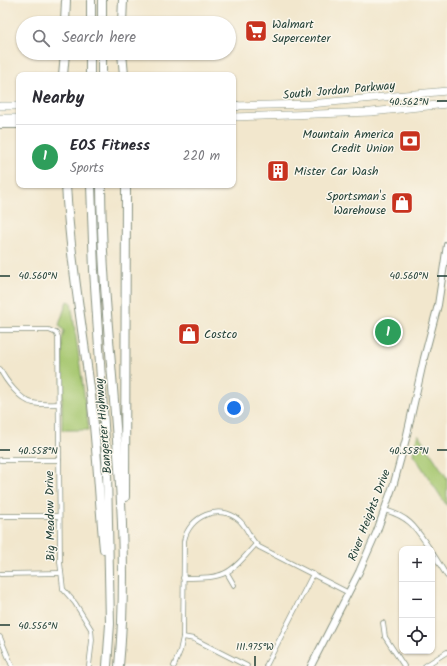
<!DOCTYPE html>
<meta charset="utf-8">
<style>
body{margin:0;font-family:Kalam,sans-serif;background:#f2f2f3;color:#2b2b33}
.controls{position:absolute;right:12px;bottom:12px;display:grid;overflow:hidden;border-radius:8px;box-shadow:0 1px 3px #0004}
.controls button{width:36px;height:36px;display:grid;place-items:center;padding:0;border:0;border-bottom:1px solid #e1e1e2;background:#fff;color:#2b2b33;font:20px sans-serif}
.you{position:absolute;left:234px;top:408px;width:14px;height:14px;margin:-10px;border:3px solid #fff;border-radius:50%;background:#1a73e8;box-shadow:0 0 0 6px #1a73e833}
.badge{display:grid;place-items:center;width:26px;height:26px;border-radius:50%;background:#ea580c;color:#fff;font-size:13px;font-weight:700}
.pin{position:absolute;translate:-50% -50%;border:2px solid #fff;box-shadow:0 1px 4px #0006}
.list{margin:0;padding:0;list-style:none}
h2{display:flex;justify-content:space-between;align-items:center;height:52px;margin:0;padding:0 16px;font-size:17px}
h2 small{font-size:13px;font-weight:400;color:#7c7c81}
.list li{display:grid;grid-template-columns:26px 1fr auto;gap:12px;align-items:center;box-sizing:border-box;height:64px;padding:0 16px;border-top:1px solid #e1e1e2}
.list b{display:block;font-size:15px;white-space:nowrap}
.list p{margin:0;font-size:13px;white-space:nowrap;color:#7c7c81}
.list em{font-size:13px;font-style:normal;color:#7c7c81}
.icon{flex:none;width:22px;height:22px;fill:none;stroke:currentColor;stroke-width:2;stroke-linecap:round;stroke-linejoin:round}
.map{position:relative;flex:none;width:447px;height:666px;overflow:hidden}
.search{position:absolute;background:#fff;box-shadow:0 1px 3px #0004;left:16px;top:16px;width:220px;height:44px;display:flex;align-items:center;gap:10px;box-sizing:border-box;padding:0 14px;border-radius:22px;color:#7c7c81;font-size:15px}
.panel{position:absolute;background:#fff;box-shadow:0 1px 3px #0004;left:16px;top:72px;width:220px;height:116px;border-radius:8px}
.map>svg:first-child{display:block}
.green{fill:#a7c871;stroke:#638252}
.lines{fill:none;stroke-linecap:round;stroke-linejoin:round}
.street-casing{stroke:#889280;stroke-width:5.5}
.secondary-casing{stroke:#889280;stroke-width:8}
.primary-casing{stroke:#889280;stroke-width:8}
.highway-casing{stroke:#889280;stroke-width:10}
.street{stroke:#fff;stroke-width:4}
.secondary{stroke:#fff;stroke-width:6}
.primary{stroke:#fff;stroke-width:7}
.highway{stroke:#fff;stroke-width:8}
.ticks{fill:none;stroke:#1f3d34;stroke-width:1.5}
.labels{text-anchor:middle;stroke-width:3;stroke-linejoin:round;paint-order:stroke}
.poi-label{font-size:12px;fill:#1f3d34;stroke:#fbf7ec;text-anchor:start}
.street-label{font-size:12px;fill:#1f3d34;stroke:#fbf7ec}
.ticks-label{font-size:10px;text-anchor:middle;fill:#1f3d34;stroke:#fbf7ec;stroke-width:3;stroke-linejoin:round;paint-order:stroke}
</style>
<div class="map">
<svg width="447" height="666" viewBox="0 0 447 666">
<rect width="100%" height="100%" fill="#fbf7ec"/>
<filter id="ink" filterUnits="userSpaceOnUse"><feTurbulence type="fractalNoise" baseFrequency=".025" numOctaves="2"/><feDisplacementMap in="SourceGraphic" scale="8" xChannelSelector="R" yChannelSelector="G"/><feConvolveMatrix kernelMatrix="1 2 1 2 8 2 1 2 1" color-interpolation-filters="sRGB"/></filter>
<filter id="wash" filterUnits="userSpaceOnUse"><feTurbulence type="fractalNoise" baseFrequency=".012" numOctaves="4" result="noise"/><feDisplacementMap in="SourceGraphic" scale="16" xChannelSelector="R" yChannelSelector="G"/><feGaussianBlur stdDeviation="0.9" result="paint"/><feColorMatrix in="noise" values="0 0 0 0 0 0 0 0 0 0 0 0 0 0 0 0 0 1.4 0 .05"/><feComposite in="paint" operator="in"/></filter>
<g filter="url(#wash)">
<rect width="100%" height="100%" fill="#f2e7cd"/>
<!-- green -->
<g class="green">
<path d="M67,301L71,302L89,430H62V340L64,331L59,325Z"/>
<path d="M418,434L447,478V506L413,454Z"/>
</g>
</g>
<g filter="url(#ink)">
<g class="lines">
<!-- street casing -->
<g class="street-casing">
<g id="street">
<path d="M0,330H49L56,333L58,337L60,562L63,589L75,603L91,629L92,640L89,666"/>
<path d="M0,369C5,380 21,401 33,403C41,405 50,404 59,404"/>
<path d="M0,460H59"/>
<path d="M385,510C411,518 415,527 430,549"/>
<path d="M0,516H59"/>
<path d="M432,552L447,576"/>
<path d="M227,573L234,585"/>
<path d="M0,574L61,573"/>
<path d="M183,578C226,578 228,576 256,544"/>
<path d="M383,623L385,637L404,666"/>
<path d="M0,637L12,666"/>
<path d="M183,637L194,639L247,666"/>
<path d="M174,666L180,651L183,637L184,541C189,516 219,503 239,520C248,528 250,540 259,547L349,593"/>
<path d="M266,666L313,574"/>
<path d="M425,666L447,652"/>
</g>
</g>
<!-- secondary casing -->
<g class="secondary-casing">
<path id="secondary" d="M311,666L359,572L377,531L394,483L406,439L424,358L438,305L447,245"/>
</g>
<!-- primary casing -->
<g class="primary-casing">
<g id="primary">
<path d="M0,106H19"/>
<path d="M233,106L310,104L447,91"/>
<path d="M233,117L371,112L447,104"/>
<path d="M0,118H19"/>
</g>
</g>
<!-- highway casing -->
<g class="highway-casing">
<g id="highway">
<path d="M65,23L66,0"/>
<path d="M91,23V0"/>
<path d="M102,23V0"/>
<path d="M122,23L123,0"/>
<path d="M122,53L124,75"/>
<path d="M63,75L65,53"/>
<path d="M90,75V53"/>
<path d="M102,75V53"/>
<path d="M233,105L237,106"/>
<path d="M0,124H19"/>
<path d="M66,185C70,256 82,325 91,396C97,447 99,498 104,549"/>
<path d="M91,185L94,270L107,472L110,624L107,666"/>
<path d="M101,185C102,345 134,506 119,666"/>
<path d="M125,497L126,185"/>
</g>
</g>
<!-- street -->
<use href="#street" class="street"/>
<!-- secondary -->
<use href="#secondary" class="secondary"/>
<!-- primary -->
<use href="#primary" class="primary"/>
<!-- highway -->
<use href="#highway" class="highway"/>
</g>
</g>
<!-- ticks -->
<path class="ticks" d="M437,101H447M0,276H10M437,276H447M0,450H10M437,450H447M0,625H10M255,656V666"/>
<!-- icons -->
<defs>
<g id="supermarket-square" transform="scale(1.15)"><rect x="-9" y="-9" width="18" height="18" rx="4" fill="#c8321e" stroke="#fbf7ec"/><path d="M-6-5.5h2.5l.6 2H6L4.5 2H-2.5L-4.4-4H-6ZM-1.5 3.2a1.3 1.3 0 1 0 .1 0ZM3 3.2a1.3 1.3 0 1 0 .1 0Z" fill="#fff"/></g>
<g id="bank-square" transform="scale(1.15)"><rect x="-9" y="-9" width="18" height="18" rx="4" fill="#c8321e" stroke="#fbf7ec"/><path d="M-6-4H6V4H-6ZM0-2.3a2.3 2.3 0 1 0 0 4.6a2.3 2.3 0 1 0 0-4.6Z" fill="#fff"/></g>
<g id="building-square" transform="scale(1.15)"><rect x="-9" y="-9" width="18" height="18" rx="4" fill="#c8321e" stroke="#fbf7ec"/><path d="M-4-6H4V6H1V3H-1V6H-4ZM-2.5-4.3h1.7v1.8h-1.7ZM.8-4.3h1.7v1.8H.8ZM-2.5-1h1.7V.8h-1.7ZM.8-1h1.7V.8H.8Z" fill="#fff"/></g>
<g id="shop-square" transform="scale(1.15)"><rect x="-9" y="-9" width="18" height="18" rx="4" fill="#c8321e" stroke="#fbf7ec"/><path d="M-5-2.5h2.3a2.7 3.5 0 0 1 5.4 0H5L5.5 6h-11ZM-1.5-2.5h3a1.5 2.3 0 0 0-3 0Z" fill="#fff"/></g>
</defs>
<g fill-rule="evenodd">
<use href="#supermarket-square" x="256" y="31"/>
<use href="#bank-square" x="410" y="141"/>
<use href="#building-square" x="278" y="171"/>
<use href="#shop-square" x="402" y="203"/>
<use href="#shop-square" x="189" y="334"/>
</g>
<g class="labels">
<!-- poi labels -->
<g class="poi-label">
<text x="272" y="28">Walmart<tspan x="272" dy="14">Supercenter</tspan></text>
<text x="394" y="138" text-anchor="end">Mountain America<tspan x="394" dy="14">Credit Union</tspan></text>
<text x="294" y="175">Mister Car Wash</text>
<text x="386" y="200" text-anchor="end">Sportsman's<tspan x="386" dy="14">Warehouse</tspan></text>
<text x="204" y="338">Costco</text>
</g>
<!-- street labels -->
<g class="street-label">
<text transform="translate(339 90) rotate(-5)" y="4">South Jordan Parkway</text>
<text transform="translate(103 426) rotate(-95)" y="4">Bangerter Highway</text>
<text transform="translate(369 515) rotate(-69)" y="4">River Heights Drive</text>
<text transform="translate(50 516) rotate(-91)" y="4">Big Meadow Drive</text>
</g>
</g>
<g class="ticks-label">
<text x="409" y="105">40.562°N</text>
<text x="38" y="279">40.560°N</text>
<text x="409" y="279">40.560°N</text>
<text x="38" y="454">40.558°N</text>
<text x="409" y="454">40.558°N</text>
<text x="38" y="629">40.556°N</text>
<text x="255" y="650">111.975°W</text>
</g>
</svg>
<div class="controls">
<button>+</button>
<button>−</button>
<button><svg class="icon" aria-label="locate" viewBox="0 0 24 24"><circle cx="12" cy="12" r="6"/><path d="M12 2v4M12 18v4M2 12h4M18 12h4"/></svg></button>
</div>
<div class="you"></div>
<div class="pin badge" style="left:388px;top:332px;background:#2e9e5b">1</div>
<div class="search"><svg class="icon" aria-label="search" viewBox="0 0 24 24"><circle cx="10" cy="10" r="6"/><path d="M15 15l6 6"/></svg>Search here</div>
<section class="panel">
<h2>Nearby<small></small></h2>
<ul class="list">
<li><span class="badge" style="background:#2e9e5b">1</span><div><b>EOS Fitness</b><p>Sports</p></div><em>220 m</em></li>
</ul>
</section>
</div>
